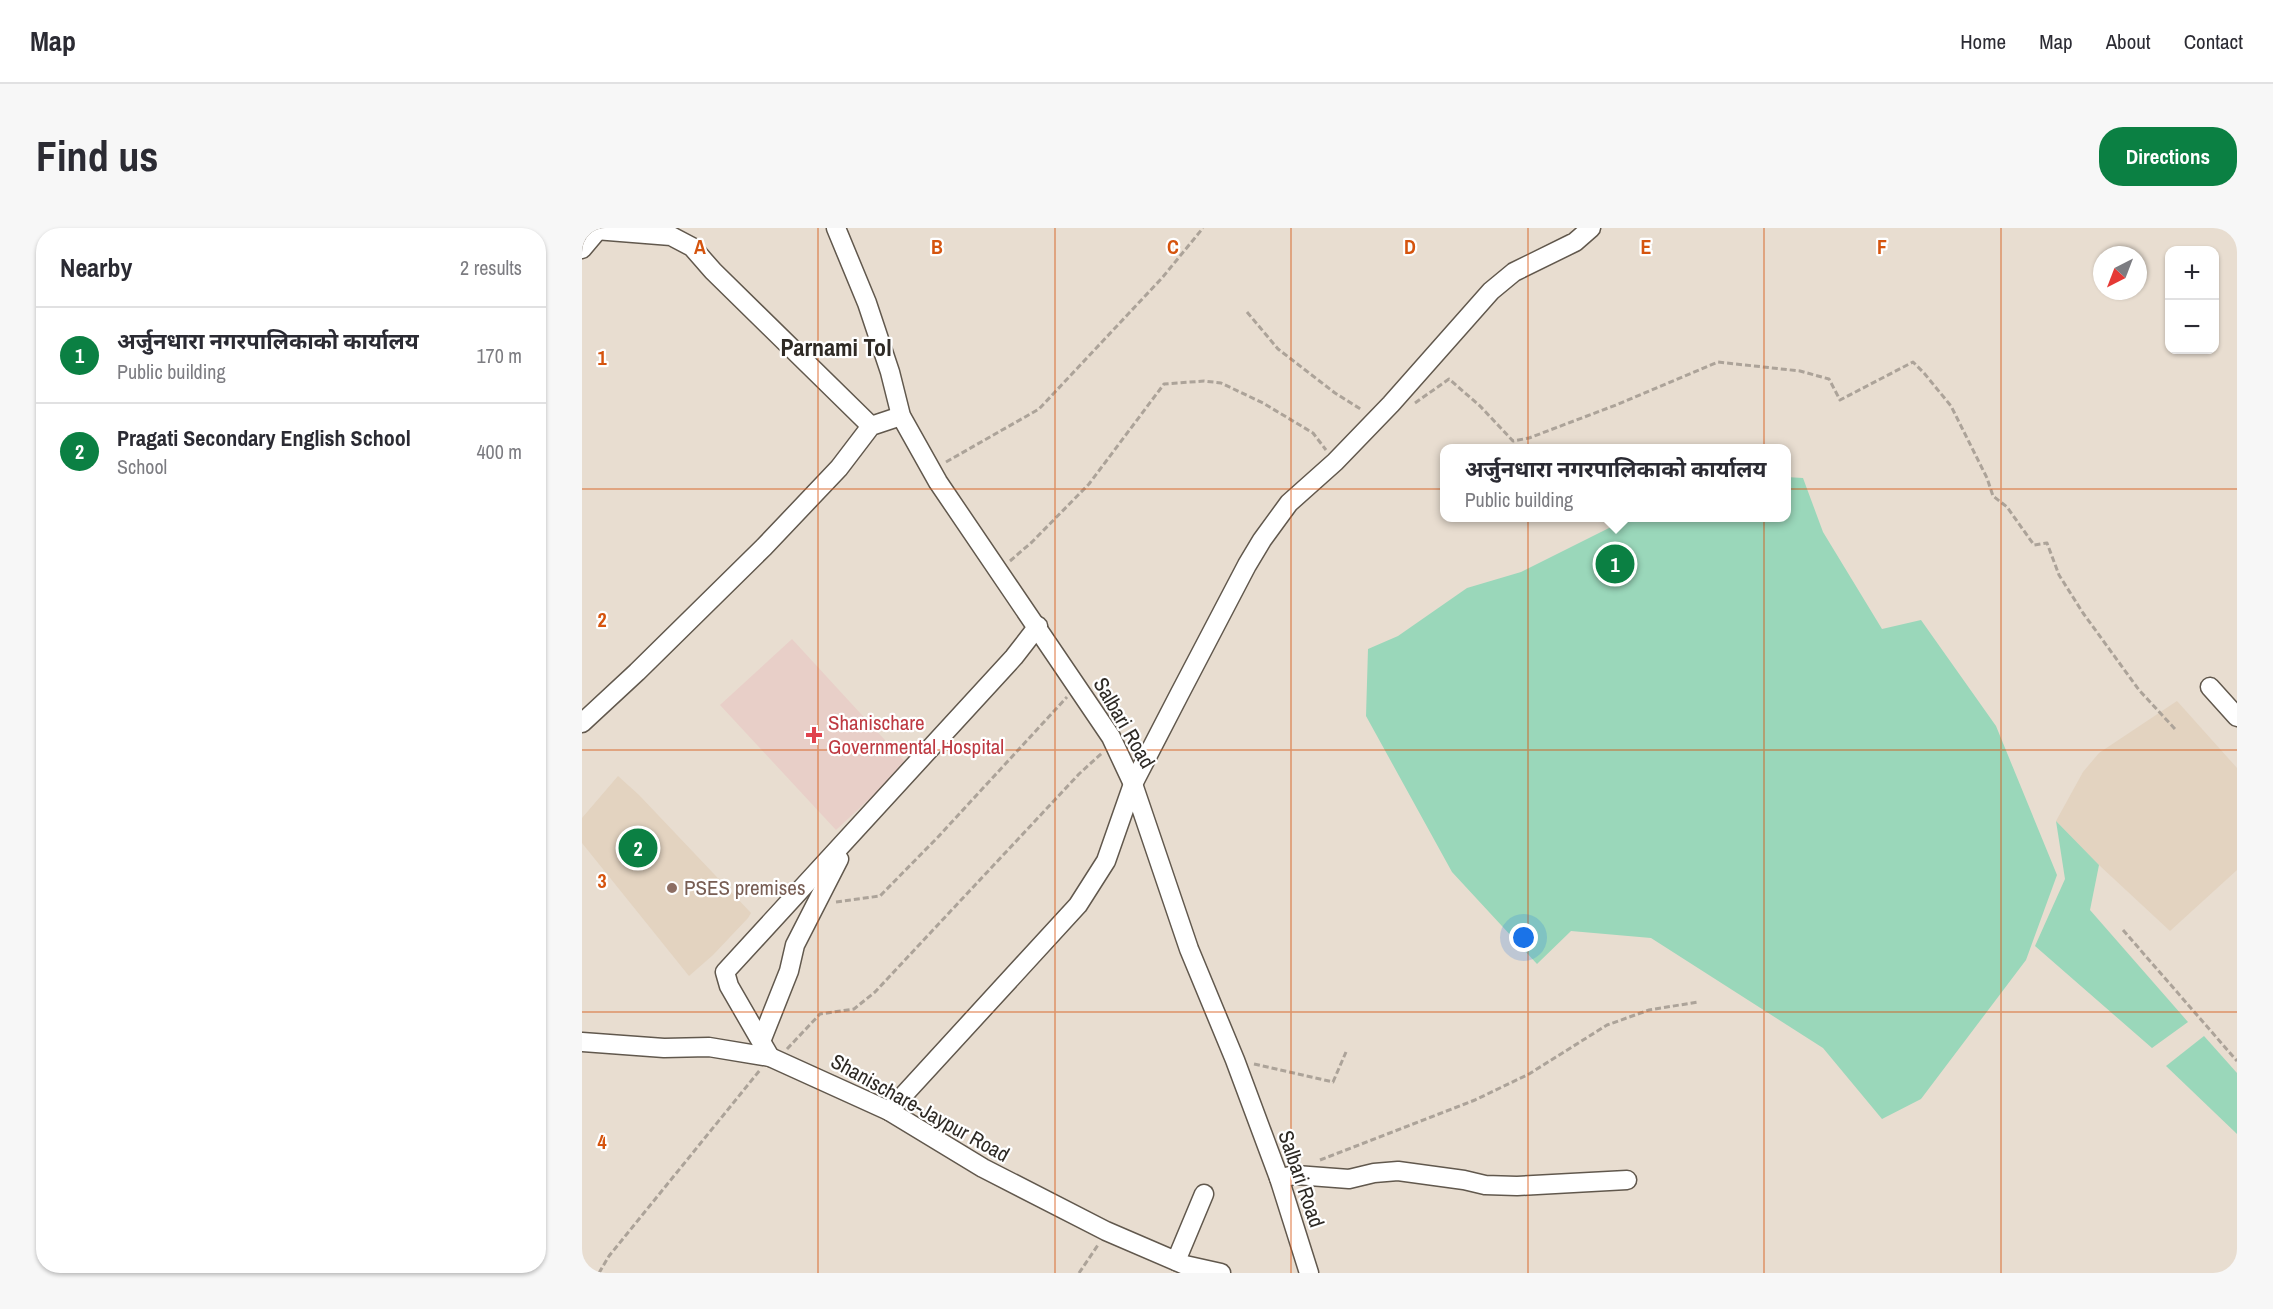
<!DOCTYPE html>
<meta charset="utf-8">
<style>
body{margin:0;font-family:"Archivo Narrow","Noto Sans Devanagari",sans-serif;background:#f7f7f7;color:#2b2b33}
.controls{position:absolute;right:18px;top:18px;display:grid;overflow:hidden;border-radius:12px;box-shadow:0 2px 4px #0004}
.controls button{width:54px;height:54px;display:grid;place-items:center;padding:0;border:0;border-bottom:2px solid #e1e1e2;background:#fff;color:#2b2b33;font:30px sans-serif}
.compass{position:absolute;left:1511px;top:18px;width:54px;height:54px;border-radius:50%;background:#fff;box-shadow:0 2px 4px #0004;rotate:222deg}
.you{position:absolute;left:942px;top:710px;width:21px;height:21px;margin:-15px;border:4px solid #fff;border-radius:50%;background:#1a73e8;box-shadow:0 0 0 9px #1a73e833}
.badge{display:grid;place-items:center;width:39px;height:39px;border-radius:50%;background:#0b8043;color:#fff;font-size:20px;font-weight:700}
.pin{position:absolute;translate:-50% -50%;border:3px solid #fff;box-shadow:0 2px 6px #0006}
.popup{position:absolute;left:858px;top:216px;width:351px;height:78px;box-sizing:border-box;display:grid;place-content:center;border-radius:12px;background:#fff;filter:drop-shadow(0 2px 4px #0005);font-size:20px;white-space:nowrap;color:#7c7c81}
.popup b{font-size:22px;color:#2b2b33}
.popup::after{content:'';position:absolute;left:50%;top:100%;margin-left:-12px;border:12px solid transparent;border-top-color:#fff}
.list{margin:0;padding:0;list-style:none}
h2{display:flex;justify-content:space-between;align-items:center;height:78px;margin:0;padding:0 24px;font-size:26px}
h2 small{font-size:20px;font-weight:400;color:#7c7c81}
.list li{display:grid;grid-template-columns:39px 1fr auto;gap:18px;align-items:center;box-sizing:border-box;height:96px;padding:0 24px;border-top:2px solid #e1e1e2}
.list b{display:block;font-size:22px;white-space:nowrap}
.list p{margin:0;font-size:20px;white-space:nowrap;color:#7c7c81}
.list em{font-size:20px;font-style:normal;color:#7c7c81}
.map{position:relative;flex:none;width:1655px;height:1045px;overflow:hidden;border-radius:24px}
header{display:flex;align-items:center;gap:36px;box-sizing:border-box;height:84px;padding:0 30px;background:#fff;border-bottom:2px solid #e1e1e2}
header strong{font-size:28px}
nav{display:flex;gap:33px;margin-inline-start:auto;font-size:21px}
.intro{display:flex;align-items:center;justify-content:space-between;box-sizing:border-box;height:144px;padding:0 36px}
h1{margin:0;font-size:42px}
.button{padding:15px 27px;border-radius:24px;background:#0b8043;color:#fff;font-size:21px;font-weight:700}
main{display:flex;gap:36px;padding:0 36px}
aside{flex:1;background:#fff;border-radius:24px;box-shadow:0 2px 4px #0004}
.map>svg:first-child{display:block}
.built{fill:#e3d3c0}
.medical{fill:#e8cfc8}
.green{fill:#9ad7ba}
.lines{fill:none;stroke-linecap:round;stroke-linejoin:round}
.minor-casing{stroke:#61584d;stroke-width:21}
.path{stroke:#aca399;stroke-width:3;stroke-dasharray:6 3;stroke-linecap:butt}
.minor{stroke:#fff;stroke-width:18}
.grid{fill:none;stroke:#d5540e;stroke-width:1.5;stroke-opacity:0.55}
.health-dot{fill:#e0444e;stroke:#fff;stroke-width:2}
.education-dot{fill:#8d6e63;stroke:#fff;stroke-width:2}
.labels{text-anchor:middle;stroke-width:4.5;stroke-linejoin:round;paint-order:stroke}
.health-label{font-size:21px;fill:#be3a42;stroke:#fff;text-anchor:start}
.street-label{font-size:21px;fill:#2e2a25;stroke:#fff}
.education-label{font-size:21px;fill:#785e54;stroke:#fff;text-anchor:start}
.quarter-label{font-size:24px;font-weight:bold;fill:#2e2a25;stroke:#fff}
.grid-label{font-size:20px;text-anchor:middle;font-weight:bold;fill:#d5540e;stroke:#fff;stroke-width:4.5;stroke-linejoin:round;paint-order:stroke}
</style>
<header>
<strong>Map</strong>
<nav><a>Home</a><a>Map</a><a>About</a><a>Contact</a></nav>
</header>
<div class="intro"><h1>Find us</h1><a class="button">Directions</a></div>
<main>
<aside>
<h2>Nearby<small>2 results</small></h2>
<ul class="list">
<li><span class="badge">1</span><div><b>अर्जुनधारा नगरपालिकाको कार्यालय</b><p>Public building</p></div><em>170 m</em></li>
<li><span class="badge">2</span><div><b>Pragati Secondary English School</b><p>School</p></div><em>400 m</em></li>
</ul>
</aside>
<div class="map">
<svg width="1655" height="1045" viewBox="0 0 1655 1045">
<rect width="100%" height="100%" fill="#e8ddd0"/>
<!-- built -->
<g class="built">
<path d="M1595,473L1655,540V642L1588,703L1517,637L1474,593L1501,544L1517,525Z"/>
<path d="M36,548L57,567L169,685L166,690L131,727L107,748L0,615V590Z"/>
</g>
<!-- medical -->
<path class="medical" d="M210,411L325,536L254,602L138,477Z"/>
<!-- green -->
<g class="green">
<path d="M1204,249L1221,250L1241,304L1300,401L1339,392L1414,498L1475,647L1444,732L1339,871L1300,891L1241,820L1069,710L989,703L955,736L870,644L784,488L786,421L816,408L885,360L939,344L1047,290H1204Z"/>
<path d="M1474,593L1517,637L1508,682L1606,794L1570,820L1453,718L1483,651Z"/>
<path d="M1622,808L1655,845V906L1584,838Z"/>
</g>
<g class="lines">
<!-- minor casing -->
<g class="minor-casing">
<g id="minor">
<path d="M254,0L285,75L308,144L319,188L356,254L529,509L551,556L607,721L653,832L697,950L727,1045"/>
<path d="M0,1L89,8L110,19L131,43L289,198"/>
<path d="M0,21L16,2"/>
<path d="M1628,459L1655,489"/>
<path d="M0,495L55,444L182,319L257,240L289,198L319,188"/>
<path d="M180,811L207,743L213,717L257,631"/>
<path d="M0,814L82,820L127,819L188,829L307,883L401,940L524,1003L603,1037L639,1045"/>
<path d="M188,829L147,758L143,744L432,429L456,398"/>
<path d="M307,883L496,677L524,633L551,556L597,467L665,337L680,312L707,275L753,234L809,176L909,63L932,44L993,14L1009,0"/>
<path d="M697,950L714,947L767,951L792,945L816,943L882,952L903,957L935,958L1045,952"/>
<path d="M594,1033L622,966"/>
</g>
</g>
<!-- path -->
<g class="path">
<path d="M665,84L696,121L753,165L780,182"/>
<path d="M833,175L867,151L898,178L931,213L947,210L1034,177L1136,134L1218,143L1247,151L1258,172L1331,134L1342,145L1369,178L1405,250L1411,268L1425,279L1452,317L1465,315L1477,347L1501,385L1557,462L1593,501"/>
<path d="M364,234L457,181L580,50L621,0"/>
<path d="M428,333L450,314L507,256L582,156L622,153L639,155L681,175L731,205L744,222"/>
<path d="M254,674L298,668L356,609L485,469"/>
<path d="M1541,702L1655,833"/>
<path d="M205,821L238,786L272,781L293,764L497,546L520,525"/>
<path d="M672,836L751,854L764,824"/>
<path d="M738,932L893,872L947,846L1025,797L1067,782L1116,774"/>
<path d="M17,1045L27,1028L178,842"/>
<path d="M497,1045L516,1017"/>
</g>
<!-- minor -->
<use href="#minor" class="minor"/>
</g>
<!-- grid -->
<path class="grid" d="M236,0V1045M473,0V1045M709,0V1045M946,0V1045M1182,0V1045M1419,0V1045M0,261H1655M0,522H1655M0,784H1655"/>
<!-- markers -->
<path class="health-dot" d="M229 498h6v6h6v6h-6v6h-6v-6h-6v-6h6z"/>
<circle class="education-dot" cx="90" cy="660" r="6"/>
<g class="labels">
<!-- health labels -->
<g class="health-label">
<text x="246" y="502">Shanischare<tspan x="246" dy="24">Governmental Hospital</tspan></text>
</g>
<!-- street labels -->
<g class="street-label">
<text transform="translate(542 495) rotate(60)" y="7">Salbari Road</text>
<text transform="translate(338 880) rotate(29)" y="7">Shanischare-Jaypur Road</text>
<text transform="translate(719 951) rotate(71)" y="7">Salbari Road</text>
</g>
<!-- education labels -->
<g class="education-label">
<text x="102" y="667">PSES premises</text>
</g>
<!-- quarter labels -->
<g class="quarter-label">
<text x="254" y="128">Parnami Tol</text>
</g>
</g>
<g class="grid-label">
<text x="118" y="26">A</text>
<text x="355" y="26">B</text>
<text x="591" y="26">C</text>
<text x="828" y="26">D</text>
<text x="1064" y="26">E</text>
<text x="1300" y="26">F</text>
<text x="20" y="137">1</text>
<text x="20" y="399">2</text>
<text x="20" y="660">3</text>
<text x="20" y="921">4</text>
</g>
</svg>
<div class="controls">
<button>+</button>
<button>−</button>
</div>
<svg class="compass" viewBox="-18 -18 36 36"><path d="M0-13l5 13h-10z" fill="#e53935"/><path d="M0 13l5-13h-10z" fill="#7c7c81"/></svg>
<div class="you"></div>
<div class="pin badge" style="left:1033px;top:336px">1</div>
<div class="popup"><b>अर्जुनधारा नगरपालिकाको कार्यालय</b>Public building</div>
<div class="pin badge" style="left:56px;top:620px">2</div>
</div>
</main>
